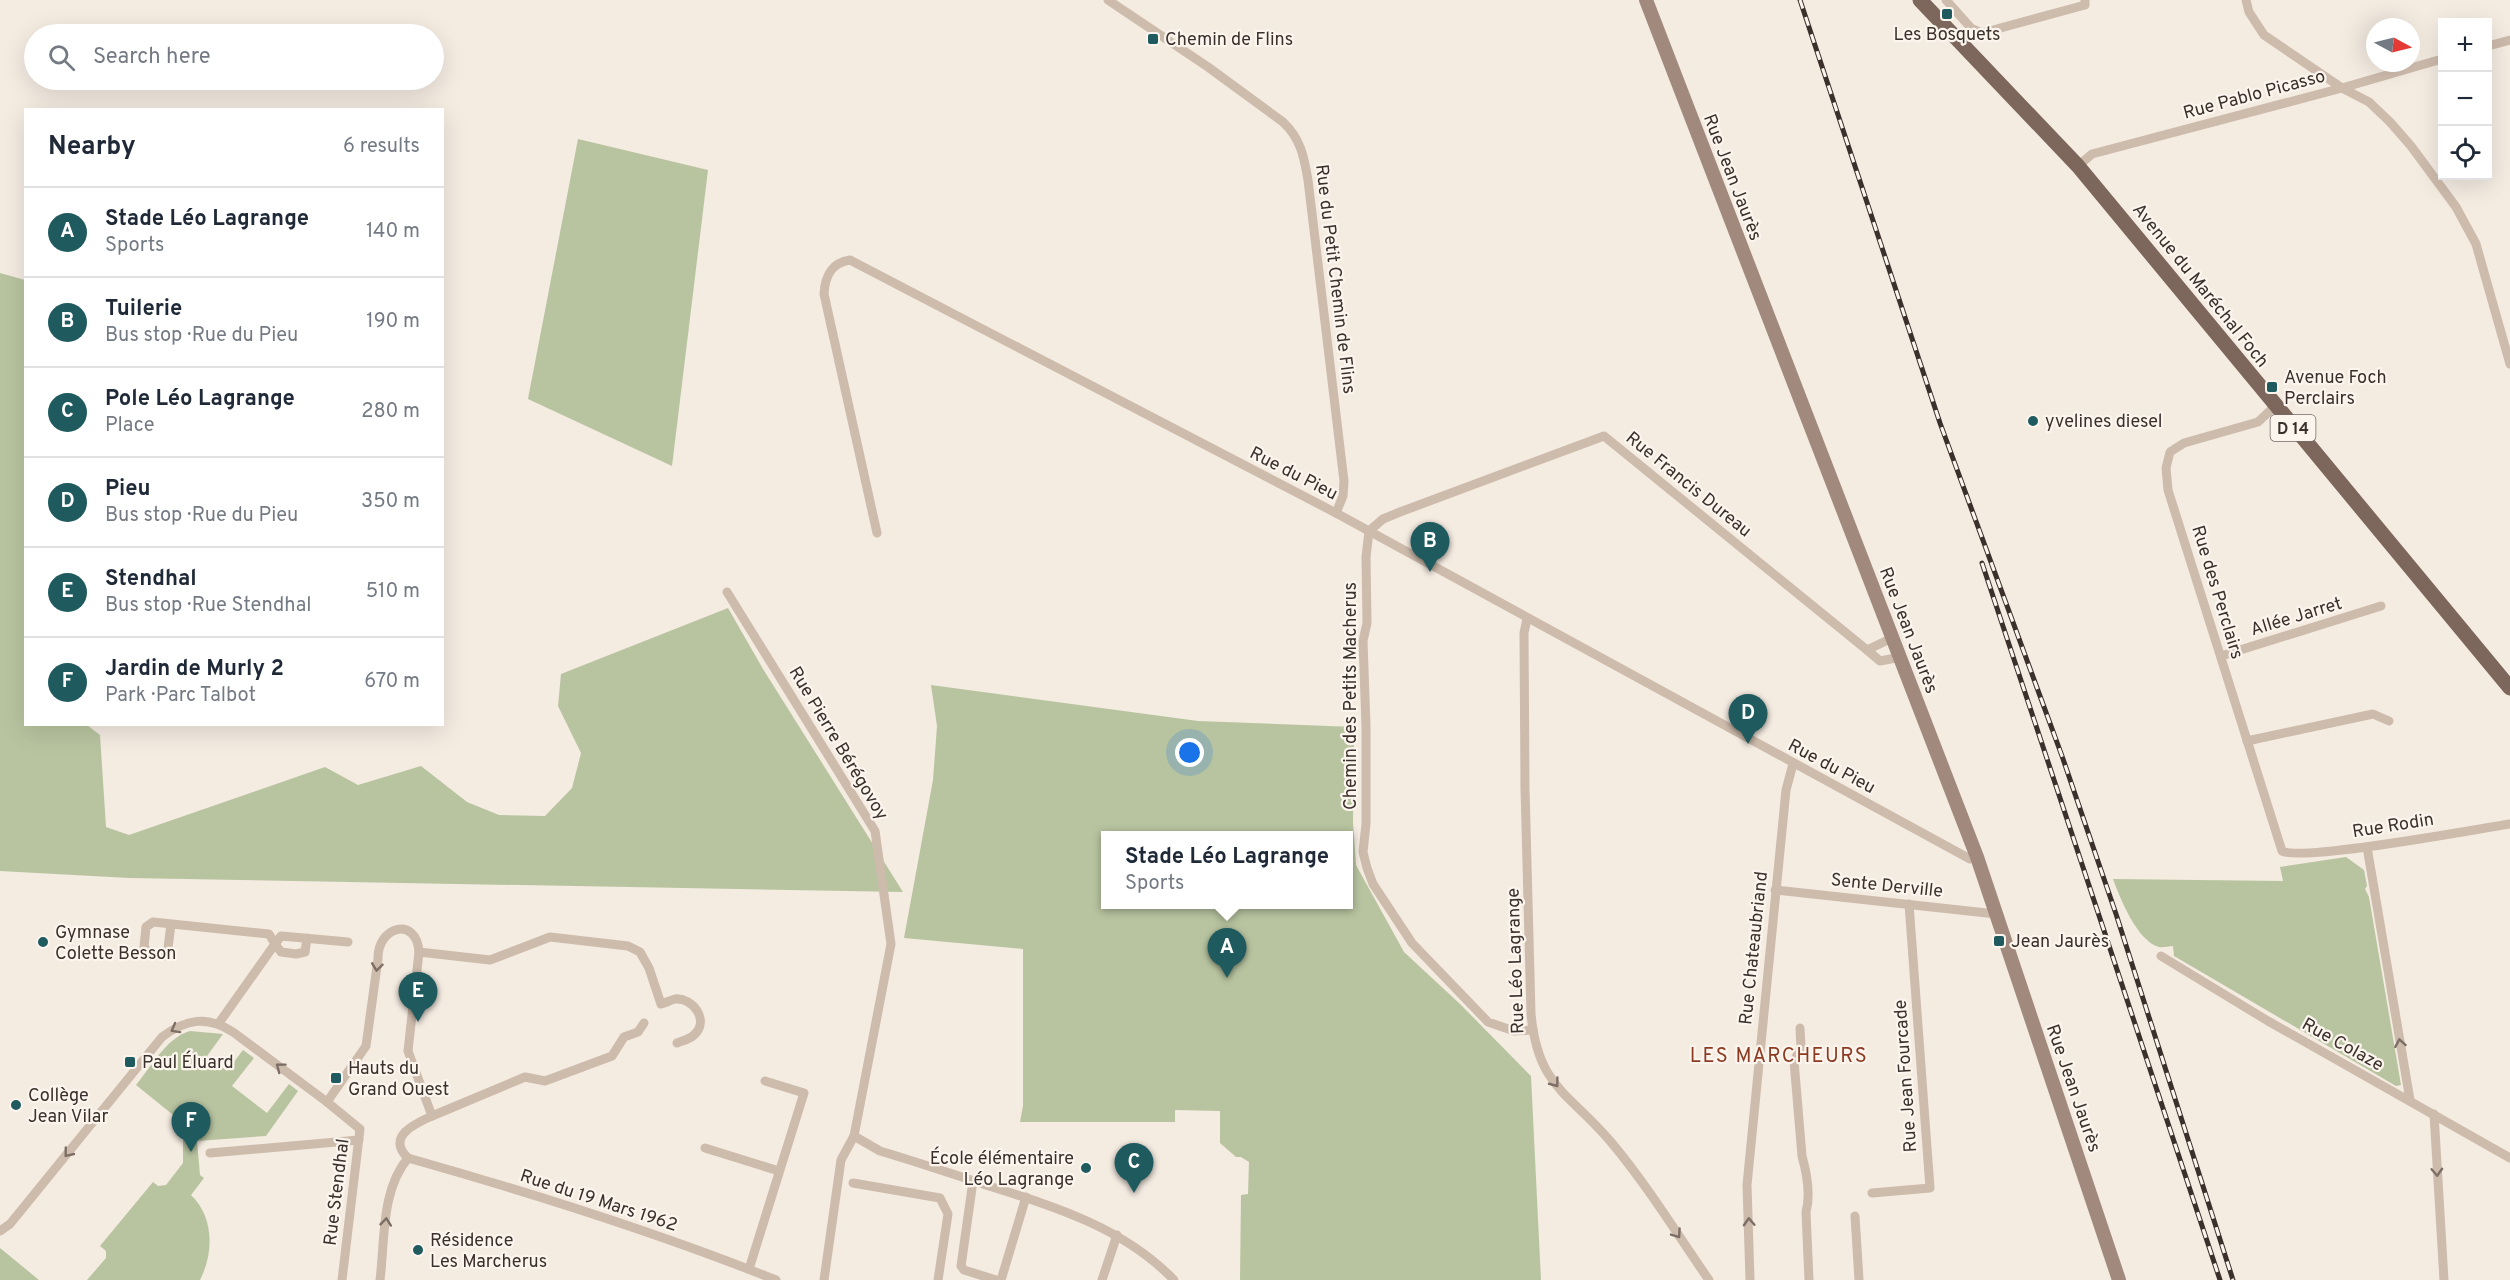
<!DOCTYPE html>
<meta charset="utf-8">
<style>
body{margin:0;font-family:Overpass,sans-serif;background:#f2f2f3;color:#1f2937}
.controls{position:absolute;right:18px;top:18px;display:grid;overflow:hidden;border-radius:0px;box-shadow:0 6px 24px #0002}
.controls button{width:54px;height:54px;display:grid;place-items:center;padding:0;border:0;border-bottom:2px solid #e0e1e3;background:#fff;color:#1f2937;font:30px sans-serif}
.compass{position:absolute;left:2366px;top:18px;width:54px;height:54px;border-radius:50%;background:#fff;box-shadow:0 6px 24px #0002;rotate:97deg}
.you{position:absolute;left:1190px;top:753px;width:21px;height:21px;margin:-15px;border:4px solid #fff;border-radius:50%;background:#1a73e8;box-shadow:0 0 0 9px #1a73e833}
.badge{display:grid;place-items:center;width:39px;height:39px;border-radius:50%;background:#1f5a5e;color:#fff;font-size:20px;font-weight:700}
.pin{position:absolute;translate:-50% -50px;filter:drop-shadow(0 2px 3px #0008)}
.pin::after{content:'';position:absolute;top:32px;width:21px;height:18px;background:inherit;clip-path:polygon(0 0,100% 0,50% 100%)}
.popup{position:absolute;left:1101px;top:831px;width:252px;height:78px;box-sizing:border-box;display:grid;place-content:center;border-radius:0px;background:#fff;filter:drop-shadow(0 2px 4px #0005);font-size:20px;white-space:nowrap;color:#747a83}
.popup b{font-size:22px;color:#1f2937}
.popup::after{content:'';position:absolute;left:50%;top:100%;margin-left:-12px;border:12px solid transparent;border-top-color:#fff}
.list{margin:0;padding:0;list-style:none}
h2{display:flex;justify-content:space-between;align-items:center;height:78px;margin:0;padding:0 24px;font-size:26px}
h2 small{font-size:20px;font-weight:400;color:#747a83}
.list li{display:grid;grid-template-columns:39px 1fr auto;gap:18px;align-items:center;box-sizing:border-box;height:90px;padding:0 24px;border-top:2px solid #e0e1e3}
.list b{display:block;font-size:22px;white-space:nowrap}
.list p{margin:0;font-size:20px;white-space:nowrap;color:#747a83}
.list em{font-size:20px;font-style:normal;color:#747a83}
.icon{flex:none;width:33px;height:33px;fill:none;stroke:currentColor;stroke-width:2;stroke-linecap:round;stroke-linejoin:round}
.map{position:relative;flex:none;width:2510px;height:1280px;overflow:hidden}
.search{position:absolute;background:#fff;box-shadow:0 6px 24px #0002;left:24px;top:24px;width:420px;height:66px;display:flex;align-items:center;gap:15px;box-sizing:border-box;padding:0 21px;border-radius:33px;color:#747a83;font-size:22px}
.panel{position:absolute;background:#fff;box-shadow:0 6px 24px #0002;left:24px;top:108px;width:420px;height:618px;border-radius:0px}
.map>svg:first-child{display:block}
.green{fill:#b8c4a0;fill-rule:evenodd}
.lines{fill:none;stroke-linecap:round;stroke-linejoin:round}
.street{stroke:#cdbbac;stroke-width:9}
.secondary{stroke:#a18a7d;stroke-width:14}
.primary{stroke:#7d675c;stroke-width:15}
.rail-casing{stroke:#3b302b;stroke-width:5}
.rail{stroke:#fbf5ee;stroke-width:3;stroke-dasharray:9;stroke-linecap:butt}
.oneway{stroke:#7d6f65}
.poi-dot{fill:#1f5a5e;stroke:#fbf5ee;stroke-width:2}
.labels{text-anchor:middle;stroke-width:4.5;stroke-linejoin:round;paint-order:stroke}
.shield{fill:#fbf5ee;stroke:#756b66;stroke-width:1.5}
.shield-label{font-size:16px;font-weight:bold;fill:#3b302b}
.poi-label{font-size:18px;fill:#3b302b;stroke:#fbf5ee;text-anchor:start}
.street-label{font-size:18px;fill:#3b302b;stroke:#fbf5ee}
.neighbourhood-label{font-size:20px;letter-spacing:1.5px;fill:#8c3b22;stroke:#fbf5ee}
</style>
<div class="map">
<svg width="2510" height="1280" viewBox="0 0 2510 1280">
<rect width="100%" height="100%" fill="#f4ebe1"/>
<!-- green -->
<g class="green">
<path d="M578,139L708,170L672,466L528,399Z"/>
<path d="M0,273L25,280L26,724L87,725L100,735L106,827L129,835L325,767L358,785L421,766L467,802L499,815L545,816L572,788L581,753L558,706L561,674L728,608L763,669L903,892L129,878L0,871Z"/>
<path d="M931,685L1198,721L1354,727L1353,822L1356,865L1404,952L1460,1004L1531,1076L1541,1280H1240L1241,1195L1248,1194L1249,1162L1241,1157H1236L1220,1143V1111L1175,1110V1122H1020L1023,1106V949L904,938L933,780L937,726ZM1106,836H1348V904H1106Z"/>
<path d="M2346,857L2364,870L2367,886L2365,889L2369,897L2401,1085L2396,1086L2174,956L2173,946C2169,946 2163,948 2159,947C2137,941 2120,898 2113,879L2283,881L2280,867Z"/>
<path d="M190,1031L223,1034L207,1056L227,1071L243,1050L254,1058L232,1086L267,1113L289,1084L298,1091L266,1136L197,1141L200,1175L204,1178L191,1195C214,1217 214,1253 200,1280H87L106,1258V1251L100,1246L153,1182L158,1186L166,1185L183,1163V1123L136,1085C151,1067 167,1037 190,1031Z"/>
<path d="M0,1248L39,1280H0Z"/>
</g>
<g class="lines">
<!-- street -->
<g class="street">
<path d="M1108,0L1208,67L1283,122C1301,139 1304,157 1308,180L1344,481L1343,496L1336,513"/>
<path d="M1946,0L1971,28L1982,33L2085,5V0"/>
<path d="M2246,0L2249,12L2264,35L2342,88L2369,102L2390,122L2411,146L2456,207L2476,244L2510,364"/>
<path d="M2488,46L2510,40"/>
<path d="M2078,166L2092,154L2342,88L2442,59"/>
<path d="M2275,406L2258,422L2184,443L2170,452L2166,468L2168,490L2282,851C2301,862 2477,829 2510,824"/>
<path d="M877,533L824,294C825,276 831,263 850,260L1336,513L1970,859L1977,857"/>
<path d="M727,592L875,831L891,944L854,1136L841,1160L824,1280"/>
<path d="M1527,619L1524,633L1525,788L1531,1014C1538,1088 1569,1092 1611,1142C1647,1185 1677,1234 1709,1280"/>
<path d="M1892,638L1867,650L1880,661L1901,657"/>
<path d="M2221,656L2381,606"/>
<path d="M2247,741L2373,714L2389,721"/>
<path d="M2367,847L2410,1100"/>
<path d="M1775,890L1996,914"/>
<path d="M171,924L167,956L150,954L144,947L146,927L153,922L269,934L275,944L219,1023"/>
<path d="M307,938L305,952L296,954L281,952L275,944L281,936L348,942"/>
<path d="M419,952L490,960L550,937L628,946L640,952L649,968L661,1004C665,1003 671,1000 675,999C693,997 710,1021 694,1035C690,1039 682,1041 677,1043"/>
<path d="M2161,956L2268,1021L2510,1158"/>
<path d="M1800,1028L1801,1048L1794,1061L1802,1156C1807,1174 1811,1194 1806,1212L1809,1280"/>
<path d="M1533,1030L1514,1031L1488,1022L1412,943L1373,884L1367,868L1363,852L1366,824V726L1363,641L1367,623L1366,557L1369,531L1383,519L1400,512L1604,436L1867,650"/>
<path d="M327,1102L366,1046L378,959C377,927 416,915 419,952L408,1051L432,1116C414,1124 386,1137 408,1158C381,1190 385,1240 380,1280"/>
<path d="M2434,1114L2444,1280"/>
<path d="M432,1116L525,1077L545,1081L612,1056L624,1037L638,1032L644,1023"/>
<path d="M854,1136L880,1151C917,1162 953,1174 989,1186C1056,1207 1124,1228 1174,1280"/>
<path d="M705,1148L779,1171"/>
<path d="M210,1153L359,1140"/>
<path d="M408,1158C532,1193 656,1232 776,1280"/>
<path d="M973,1181L961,1266L964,1270L996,1280"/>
<path d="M853,1183L940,1198L948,1214L938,1280"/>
<path d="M1872,1193L1930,1188L1909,904"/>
<path d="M1855,1216L1859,1280"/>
<path d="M0,1231L10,1224L162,1037C186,1019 207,1015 233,1032L327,1102L360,1129L342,1280"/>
<path d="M749,1269L804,1093L765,1081"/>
<path d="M1001,1280L1026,1197"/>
<path d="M1102,1280L1117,1235"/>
<path d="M1750,1280L1747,1185L1786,790L1793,764"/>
</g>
<!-- secondary -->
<path class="secondary" d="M1646,0L1977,857L2119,1280"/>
<!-- primary -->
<path class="primary" d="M1920,0L2078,166L2510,688"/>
<!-- rail casing -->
<g class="rail-casing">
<g id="rail">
<path d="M1800,0L1940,423L2062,756L2116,914L2233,1280"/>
<path d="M1982,563L2220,1280"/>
</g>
</g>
<!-- rail -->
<use href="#rail" class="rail"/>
</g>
<!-- one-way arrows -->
<defs><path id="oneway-chevron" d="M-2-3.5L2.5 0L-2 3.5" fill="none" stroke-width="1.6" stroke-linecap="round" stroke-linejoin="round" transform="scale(1.5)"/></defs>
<g class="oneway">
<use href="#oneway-chevron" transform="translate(377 967) rotate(97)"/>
<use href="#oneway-chevron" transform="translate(175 1029) rotate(151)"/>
<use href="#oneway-chevron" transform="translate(2400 1043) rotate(-100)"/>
<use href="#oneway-chevron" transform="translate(280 1067) rotate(-143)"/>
<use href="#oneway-chevron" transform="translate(1555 1083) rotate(53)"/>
<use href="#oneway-chevron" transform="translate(68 1153) rotate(129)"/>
<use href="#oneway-chevron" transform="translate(2437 1172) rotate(87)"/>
<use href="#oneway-chevron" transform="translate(386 1222) rotate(-84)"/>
<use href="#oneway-chevron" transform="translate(1749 1222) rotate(-93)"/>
<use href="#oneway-chevron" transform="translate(1677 1234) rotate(55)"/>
</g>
<!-- markers -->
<g class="poi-dot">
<rect x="1941" y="8" width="12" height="12" rx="3"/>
<rect x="1147" y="33" width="12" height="12" rx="3"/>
<rect x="2266" y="381" width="12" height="12" rx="3"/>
<circle cx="2033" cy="421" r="6"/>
<rect x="1993" y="935" width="12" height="12" rx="3"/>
<circle cx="43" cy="942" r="6"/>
<rect x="124" y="1056" width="12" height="12" rx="3"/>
<rect x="330" y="1072" width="12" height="12" rx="3"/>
<circle cx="16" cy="1105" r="6"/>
<circle cx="1086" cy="1168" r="6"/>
<circle cx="418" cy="1250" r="6"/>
</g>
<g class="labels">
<!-- shield labels -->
<rect class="shield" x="2270.5" y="415" width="45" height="26" rx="4.5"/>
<g class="shield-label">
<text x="2293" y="434">D 14</text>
</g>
<!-- poi labels -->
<g class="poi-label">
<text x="1947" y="40" text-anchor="middle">Les Bosquets</text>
<text x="1165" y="45">Chemin de Flins</text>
<text x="2284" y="383">Avenue Foch<tspan x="2284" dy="21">Perclairs</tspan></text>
<text x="2045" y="427">yvelines diesel</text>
<text x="55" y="938">Gymnase<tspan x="55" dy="21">Colette Besson</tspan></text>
<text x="2011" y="947">Jean Jaurès</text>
<text x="142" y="1068">Paul Éluard</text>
<text x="348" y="1074">Hauts du<tspan x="348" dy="21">Grand Ouest</tspan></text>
<text x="28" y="1101">Collège<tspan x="28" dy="21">Jean Vilar</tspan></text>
<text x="1074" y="1164" text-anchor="end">École élémentaire<tspan x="1074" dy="21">Léo Lagrange</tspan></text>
<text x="430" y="1246">Résidence<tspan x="430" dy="21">Les Marcherus</tspan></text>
</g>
<!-- street labels -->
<g class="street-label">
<text transform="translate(2254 94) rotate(-15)" y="6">Rue Pablo Picasso</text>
<text transform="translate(1733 177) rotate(69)" y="6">Rue Jean Jaurès</text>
<text transform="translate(1336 279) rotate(83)" y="6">Rue du Petit Chemin de Flins</text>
<text transform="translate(2201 285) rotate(51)" y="6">Avenue du Maréchal Foch</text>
<text transform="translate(1294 473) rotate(27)" y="6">Rue du Pieu</text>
<text transform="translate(1689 484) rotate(39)" y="6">Rue Francis Dureau</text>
<text transform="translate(2218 592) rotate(73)" y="6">Rue des Perclairs</text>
<text transform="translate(2296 616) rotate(-17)" y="6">Allée Jarret</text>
<text transform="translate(1909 630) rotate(69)" y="6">Rue Jean Jaurès</text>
<text transform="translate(1350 696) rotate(-90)" y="6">Chemin des Petits Macherus</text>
<text transform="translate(839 743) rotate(59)" y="6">Rue Pierre Bérégovoy</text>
<text transform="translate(1832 766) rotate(28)" y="6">Rue du Pieu</text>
<text transform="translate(2393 825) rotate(-9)" y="6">Rue Rodin</text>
<text transform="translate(1887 885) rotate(6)" y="6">Sente Derville</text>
<text transform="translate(1753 948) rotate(-84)" y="6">Rue Chateaubriand</text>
<text transform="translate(1515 961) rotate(-92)" y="6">Rue Léo Lagrange</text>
<text transform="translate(2343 1044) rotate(29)" y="6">Rue Colaze</text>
<text transform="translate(1905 1076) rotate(-94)" y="6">Rue Jean Fourcade</text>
<text transform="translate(2074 1088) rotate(71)" y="6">Rue Jean Jaurès</text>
<text transform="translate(336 1192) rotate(-83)" y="6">Rue Stendhal</text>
<text transform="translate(599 1200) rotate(18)" y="6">Rue du 19 Mars 1962</text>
</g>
<!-- neighbourhood labels -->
<g class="neighbourhood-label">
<text x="1779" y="1062">LES MARCHEURS</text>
</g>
</g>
</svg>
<div class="controls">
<button>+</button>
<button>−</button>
<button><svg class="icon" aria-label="locate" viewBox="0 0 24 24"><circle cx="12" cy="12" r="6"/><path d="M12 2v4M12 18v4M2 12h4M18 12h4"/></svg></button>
</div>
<svg class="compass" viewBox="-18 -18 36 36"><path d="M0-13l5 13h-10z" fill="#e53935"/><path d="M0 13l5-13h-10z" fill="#747a83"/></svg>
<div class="you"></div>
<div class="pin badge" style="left:1227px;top:978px">A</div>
<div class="popup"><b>Stade Léo Lagrange</b>Sports</div>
<div class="pin badge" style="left:1430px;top:572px">B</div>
<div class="pin badge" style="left:1134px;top:1193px">C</div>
<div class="pin badge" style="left:1748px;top:744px">D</div>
<div class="pin badge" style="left:418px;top:1022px">E</div>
<div class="pin badge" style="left:191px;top:1152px">F</div>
<div class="search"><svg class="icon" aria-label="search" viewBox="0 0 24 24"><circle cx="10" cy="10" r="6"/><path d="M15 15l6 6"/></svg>Search here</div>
<section class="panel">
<h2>Nearby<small>6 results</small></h2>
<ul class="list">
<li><span class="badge">A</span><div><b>Stade Léo Lagrange</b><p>Sports</p></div><em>140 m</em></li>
<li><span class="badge">B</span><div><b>Tuilerie</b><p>Bus stop · Rue du Pieu</p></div><em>190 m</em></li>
<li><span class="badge">C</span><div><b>Pole Léo Lagrange</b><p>Place</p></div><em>280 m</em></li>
<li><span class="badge">D</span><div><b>Pieu</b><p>Bus stop · Rue du Pieu</p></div><em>350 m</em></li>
<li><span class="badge">E</span><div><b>Stendhal</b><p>Bus stop · Rue Stendhal</p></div><em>510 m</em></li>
<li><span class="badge">F</span><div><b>Jardin de Murly 2</b><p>Park · Parc Talbot</p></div><em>670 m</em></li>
</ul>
</section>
</div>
